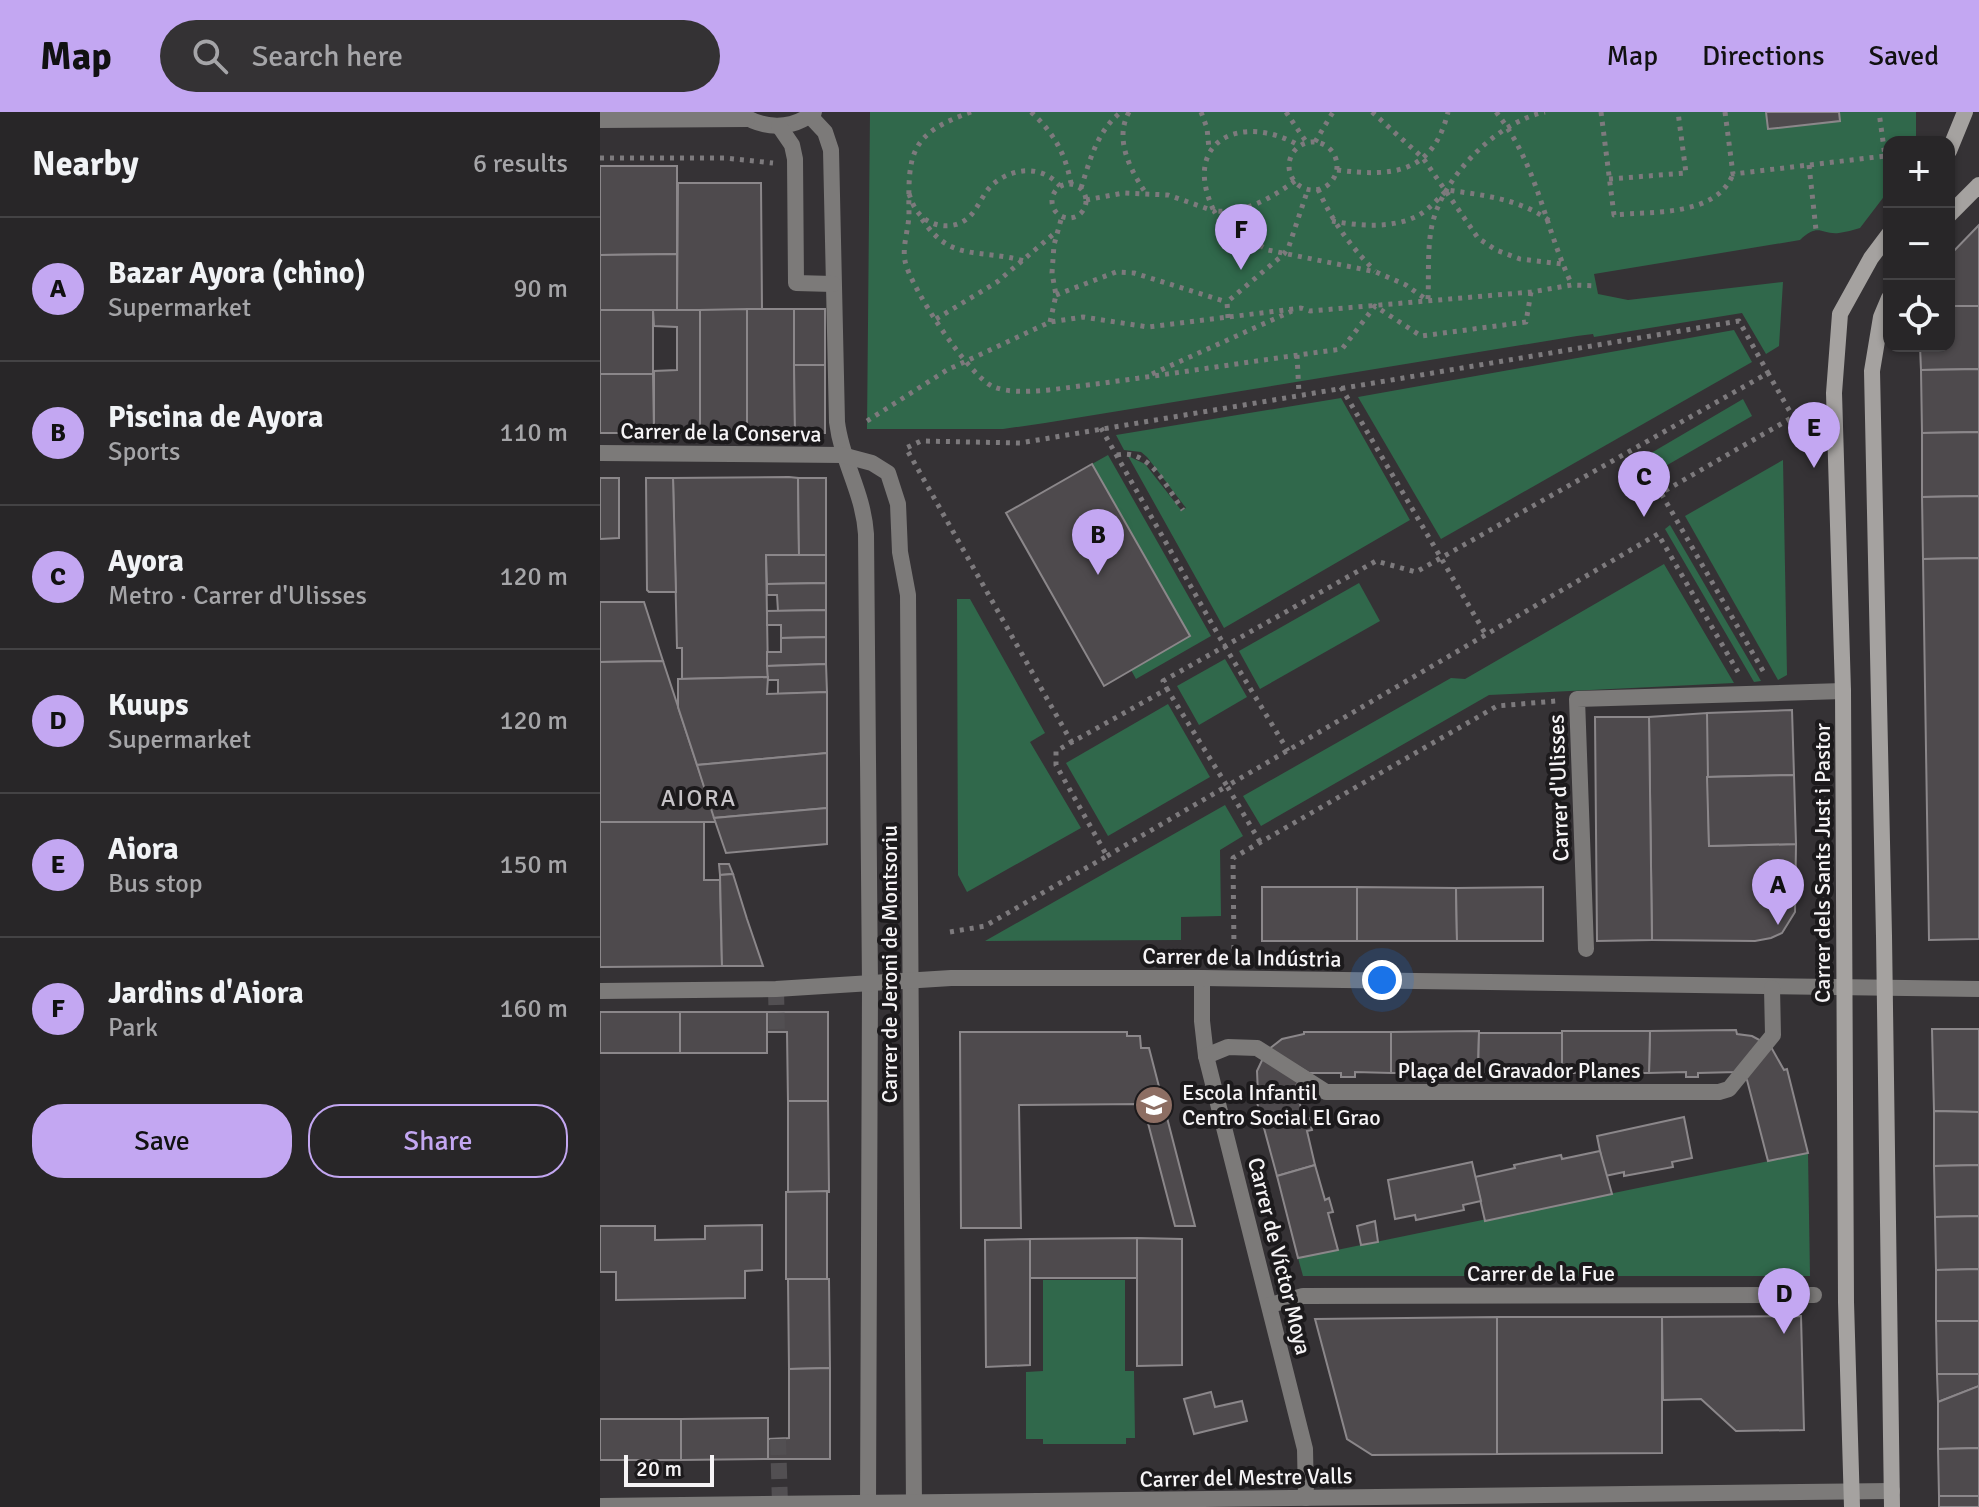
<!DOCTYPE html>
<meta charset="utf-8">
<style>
body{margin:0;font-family:Signika,sans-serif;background:#343234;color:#f1f3f6}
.controls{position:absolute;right:24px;top:24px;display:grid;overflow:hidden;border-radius:16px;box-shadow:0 2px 6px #0004}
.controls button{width:72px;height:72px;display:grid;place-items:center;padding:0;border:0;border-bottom:2px solid #444345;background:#282628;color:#f1f3f6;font:40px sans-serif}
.scale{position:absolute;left:24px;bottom:20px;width:90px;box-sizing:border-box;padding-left:8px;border:4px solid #f6f4f6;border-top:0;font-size:22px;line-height:28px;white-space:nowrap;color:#f6f4f6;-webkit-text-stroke:6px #1c1a1c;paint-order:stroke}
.you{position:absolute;left:782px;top:868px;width:28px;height:28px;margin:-20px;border:6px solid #fff;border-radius:50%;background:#1a73e8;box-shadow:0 0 0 12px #1a73e833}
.badge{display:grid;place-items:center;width:52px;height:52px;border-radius:50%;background:#c3a7f2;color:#111;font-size:26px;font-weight:700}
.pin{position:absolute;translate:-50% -66px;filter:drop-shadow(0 2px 4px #0008)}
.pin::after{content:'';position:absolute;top:42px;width:28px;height:24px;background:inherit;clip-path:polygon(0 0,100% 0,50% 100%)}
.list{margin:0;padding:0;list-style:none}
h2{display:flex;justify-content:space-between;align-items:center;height:104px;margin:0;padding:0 32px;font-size:34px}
h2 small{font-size:26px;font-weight:400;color:#a5a5a8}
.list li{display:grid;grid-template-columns:52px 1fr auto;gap:24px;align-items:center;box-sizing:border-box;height:144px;padding:0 32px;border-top:2px solid #444345}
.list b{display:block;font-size:30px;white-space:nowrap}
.list p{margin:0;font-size:26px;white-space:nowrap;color:#a5a5a8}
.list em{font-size:26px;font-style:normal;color:#a5a5a8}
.actions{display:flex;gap:16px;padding:24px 32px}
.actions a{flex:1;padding:18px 0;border:2px solid #c3a7f2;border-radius:32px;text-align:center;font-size:28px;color:#c3a7f2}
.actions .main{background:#c3a7f2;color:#111}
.icon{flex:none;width:44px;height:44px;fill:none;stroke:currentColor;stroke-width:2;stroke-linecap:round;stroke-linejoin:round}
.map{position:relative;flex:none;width:1379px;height:1395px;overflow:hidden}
header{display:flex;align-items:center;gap:48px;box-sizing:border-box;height:112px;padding:0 40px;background:#c3a7f2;color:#111}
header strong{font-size:38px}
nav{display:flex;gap:44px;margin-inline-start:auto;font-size:28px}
.search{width:560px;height:72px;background:#343234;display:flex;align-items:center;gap:20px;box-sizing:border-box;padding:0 28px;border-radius:44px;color:#a5a5a8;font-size:30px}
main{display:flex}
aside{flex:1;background:#282628}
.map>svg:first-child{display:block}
.green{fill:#30684b}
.building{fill:#4e4a4d;stroke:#8b878a;stroke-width:2}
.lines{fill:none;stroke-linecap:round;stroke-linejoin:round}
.street-tunnel{stroke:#524f52;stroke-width:16;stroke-dasharray:16 8;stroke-linecap:butt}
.path{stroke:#7d7a7d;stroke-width:5;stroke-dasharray:4 6;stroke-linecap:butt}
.street{stroke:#7c7a79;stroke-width:16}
.secondary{stroke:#a5a2a0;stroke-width:16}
.labels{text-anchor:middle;stroke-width:8;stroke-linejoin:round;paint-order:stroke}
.street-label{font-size:22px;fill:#f6f4f6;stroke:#1c1a1c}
.poi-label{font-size:22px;fill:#f6f4f6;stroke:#1c1a1c;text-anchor:start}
.neighbourhood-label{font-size:24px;letter-spacing:2px;fill:#c7c4c8;stroke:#1c1a1c}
</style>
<header>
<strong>Map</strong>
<div class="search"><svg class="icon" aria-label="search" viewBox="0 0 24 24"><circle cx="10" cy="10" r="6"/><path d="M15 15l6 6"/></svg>Search here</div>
<nav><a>Map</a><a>Directions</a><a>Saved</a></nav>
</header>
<main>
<aside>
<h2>Nearby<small>6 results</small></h2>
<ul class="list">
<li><span class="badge">A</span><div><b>Bazar Ayora (chino)</b><p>Supermarket</p></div><em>90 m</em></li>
<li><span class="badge">B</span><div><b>Piscina de Ayora</b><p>Sports</p></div><em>110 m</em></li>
<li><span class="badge">C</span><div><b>Ayora</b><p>Metro · Carrer d'Ulisses</p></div><em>120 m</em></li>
<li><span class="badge">D</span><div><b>Kuups</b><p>Supermarket</p></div><em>120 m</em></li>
<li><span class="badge">E</span><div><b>Aiora</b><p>Bus stop</p></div><em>150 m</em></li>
<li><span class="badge">F</span><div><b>Jardins d'Aiora</b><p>Park</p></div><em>160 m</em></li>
</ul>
<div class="actions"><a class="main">Save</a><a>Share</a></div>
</aside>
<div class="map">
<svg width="1379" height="1395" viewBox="0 0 1379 1395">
<rect width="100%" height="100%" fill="#353235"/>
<!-- green -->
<g class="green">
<path d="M270,0H1316V30H1289V78L1260,116C1253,118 1246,120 1239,121C1221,123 1219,110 1200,128L994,162L998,182L1028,188L1183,170L1179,234L1166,242L1142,201L994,225L993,222L977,224L445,311L403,317H267Z"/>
<path d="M1134,218L1152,250L841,427L758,285Z"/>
<path d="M741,286L810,408L624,516L528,344L545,352L581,398L586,396L547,345L541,340L524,338L516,323Z"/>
<path d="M1143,287L1152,304L1038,370L1029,354Z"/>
<path d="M508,343L611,524L536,567L531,558L590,524L492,352Z"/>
<path d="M1183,348L1187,563L1178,568L1085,404Z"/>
<path d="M1070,413L1161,569L1154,570L1065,417Z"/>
<path d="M1064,452L1134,571L889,583L661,714L643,684L851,566L865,567Z"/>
<path d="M759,471L780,509L660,577L639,539Z"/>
<path d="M357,487H370L445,621L430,630L481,716L367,780L358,763Z"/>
<path d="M625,547L647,585L599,613L577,574Z"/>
<path d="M568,592L610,665L508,724L466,651Z"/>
<path d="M625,693L643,724L620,738L621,804L581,805V828L385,829Z"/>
<path d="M1208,1041L1210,1164H703L698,1146Z"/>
<path d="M443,1168H525V1259H534L535,1326H526V1332H443V1327H426V1260L443,1259Z"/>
</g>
<!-- building -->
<g class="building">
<path d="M1166,0H1239L1240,9L1168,17Z"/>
<path d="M0,54H77V142L0,143Z"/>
<path d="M78,71H161L162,198H77Z"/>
<path d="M1379,113V194H1349V144Z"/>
<path d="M77,142V198H0V143Z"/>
<path d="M1349,194H1379V257L1321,258L1320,234H1349Z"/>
<path d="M147,197V321H100V198Z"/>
<path d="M147,197H194L195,321H147Z"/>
<rect x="194" y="197" width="31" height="56"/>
<rect x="0" y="198" width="53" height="64"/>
<path d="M53,198H100V321H54V259L77,258V215L54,214Z"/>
<path d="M194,253H225V321H195Z"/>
<path d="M1379,257V320L1322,321L1321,258Z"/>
<path d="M0,262H53L54,321H0Z"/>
<path d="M1379,320V384L1322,385V321Z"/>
<path d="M492,352L590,524L504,574L406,401Z"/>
<path d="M189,365L198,366L199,443H166L168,565L82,567V536H77L73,366Z"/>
<path d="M0,366H19V426L0,427Z"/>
<path d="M46,366H73L76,480H49L47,478Z"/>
<path d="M198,366H226V443H199Z"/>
<path d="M1379,384V446L1323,447L1322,385Z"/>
<path d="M166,443H226V471L167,472Z"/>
<path d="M1379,446V827L1329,828L1323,447Z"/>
<path d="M226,471V498L178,499L177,483H167V472Z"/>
<path d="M0,490H44L63,549L0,550Z"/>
<path d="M226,498V525L181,526V513H167V499Z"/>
<path d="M226,525V552L167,554V540H181V526Z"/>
<path d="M63,549L116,710H0V550Z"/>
<path d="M226,552L227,580L178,582V568H168L167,554Z"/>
<path d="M168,565L167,582L227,580V641L97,653L78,595V567Z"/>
<path d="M1192,598L1194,663L1107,665V601Z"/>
<path d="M1107,601L1109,734L1196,732L1195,800L1182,821L1171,826L1155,829L1052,828L1049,605Z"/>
<path d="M995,605H1049L1052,828L997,829Z"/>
<path d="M227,641V696L114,706L97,653Z"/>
<path d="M1194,663L1196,732L1109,734L1107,665Z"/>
<path d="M227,696V732L126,741L114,706Z"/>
<path d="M0,710H104V768H120L122,854L0,855Z"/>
<path d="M119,752H129L133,762L120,763Z"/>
<path d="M133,762L147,807L163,854H122L120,763Z"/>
<rect x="662" y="775" width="95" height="54"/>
<path d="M757,775L856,776L857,829H757Z"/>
<path d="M943,775V829H857L856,776Z"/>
<rect x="0" y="900" width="80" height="41"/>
<rect x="80" y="900" width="87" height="41"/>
<path d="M167,900H228V989H188L187,920H167Z"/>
<path d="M1332,917H1379V1000L1334,999Z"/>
<path d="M1136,918L1137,922L1152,924L1167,932L1137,960L1098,961V965H1086V960L1049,961L1050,919Z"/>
<path d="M879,919L878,961H841L842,965H827V961H791V920Z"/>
<path d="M962,919H1050L1049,961H1012V966L999,965V961H962Z"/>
<path d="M360,920H527V924H540L541,936H549L595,1114H575L543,992L419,993L421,1116H361Z"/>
<path d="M704,920H791V961L755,960V965H741V961H709L669,937L682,927L704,922Z"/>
<path d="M879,921H962V963H926V968H911L912,963H878Z"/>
<path d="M1171,935L1184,958L1187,957L1208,1041L1168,1049L1147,968L1141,963Z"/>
<path d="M665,942L702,966L695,975L704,1006H709L712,1018L707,1019L715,1053L677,1064L655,983L658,982L657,959Z"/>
<path d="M188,989H228L229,1080H188Z"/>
<path d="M1334,999L1379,1000V1053L1334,1054Z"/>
<path d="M1084,1005L1092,1046L1072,1050L1073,1055L1024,1064V1060L1005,1064L997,1024Z"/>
<path d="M1000,1039L1012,1082L885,1109L875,1065L915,1056L914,1053L961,1043L962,1047Z"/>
<path d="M872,1050L881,1089L863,1093L864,1098L816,1108L815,1103L795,1107L788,1068Z"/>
<path d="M715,1053L725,1088L729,1086L733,1100L728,1101L738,1138L698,1146L677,1064Z"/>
<path d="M1379,1053V1104L1335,1105L1334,1054Z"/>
<path d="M227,1079V1167H186V1080Z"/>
<path d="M1379,1104V1157L1336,1158L1335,1105Z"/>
<path d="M775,1109L778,1130L761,1133L757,1114Z"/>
<path d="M162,1113V1158L145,1159V1186L16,1188V1160H0V1114H55V1128L105,1127V1114Z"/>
<path d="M537,1126L582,1127V1253L537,1254Z"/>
<path d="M537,1126V1166H430V1127Z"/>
<path d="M430,1127V1253L386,1255L385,1128Z"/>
<path d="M1379,1157V1209H1336V1158Z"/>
<path d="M188,1167H229L230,1256L189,1257Z"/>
<path d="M1201,1204L1204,1318L1136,1319L1101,1287L1063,1288L1062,1205Z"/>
<path d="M897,1205H1062V1341L897,1342Z"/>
<path d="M897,1205V1342L772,1343L747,1327L715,1207Z"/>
<path d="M1336,1209H1379V1262H1337Z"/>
<path d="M230,1256V1347H168V1327L189,1326V1257Z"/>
<path d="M1337,1262H1379V1274L1338,1290Z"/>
<path d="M1379,1274V1336L1338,1337V1290Z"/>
<path d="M611,1280L615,1295L642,1289L647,1309L594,1322L584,1287Z"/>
<path d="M168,1306V1347L81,1348V1307Z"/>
<rect x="0" y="1307" width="81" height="41"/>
<path d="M1379,1336V1384H1339L1338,1337Z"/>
<rect x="1339" y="1384" width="40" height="11"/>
</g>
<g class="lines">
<!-- street-tunnel -->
<g class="street-tunnel">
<path d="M176,877L177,920"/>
<path d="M178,1327L180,1392"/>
</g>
<!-- path -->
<g class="path">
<path d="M371,0C310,22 308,40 309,101C309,116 302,134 305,149C310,175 370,266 394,275C419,285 468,275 496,272C578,261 660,248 742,237L775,194L821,224L926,210L931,180"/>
<path d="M431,0C454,21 465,41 471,71"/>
<path d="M529,0C514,27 530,57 545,80"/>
<path d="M601,0L607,16L609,37"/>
<path d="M686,0L707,31"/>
<path d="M772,0L823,46L878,126L896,138L920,147L962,152"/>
<path d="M896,0C938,53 944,114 972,173"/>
<path d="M1001,0L1014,103C1052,99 1116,105 1133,62"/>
<path d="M1125,0L1133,62L1285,44L1279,0"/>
<path d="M715,30L733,0"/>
<circle cx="713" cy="54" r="24"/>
<path d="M0,46H125L173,51"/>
<path d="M1209,53L1216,118"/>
<path d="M737,58C792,65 833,62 848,0"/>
<path d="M1009,67L1086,61L1078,0"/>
<path d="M695,69C671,86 645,102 614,99C580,28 642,0 700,34"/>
<circle cx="469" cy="89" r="17"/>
<path d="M481,76C490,48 497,19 521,0"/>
<path d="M718,77C732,109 750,134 775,159"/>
<path d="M309,82C311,87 313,94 317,99C330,117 357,119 371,103C379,94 384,80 393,72C414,55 442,53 460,74"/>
<path d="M486,88L523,81L568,83L614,99L621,111L668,138L776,160L806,173L827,188"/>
<path d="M322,107C351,151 379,136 424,149"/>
<path d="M732,109C759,114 794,117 819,103C829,97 838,87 847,78C883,83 920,87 950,109"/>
<path d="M456,183L516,160L534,161L627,190"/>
<path d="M828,187C829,163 827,137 832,113C843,64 897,10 945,0"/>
<path d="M628,206L627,190L684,142L689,134L708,77"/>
<path d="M336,207L397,170L456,120"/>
<path d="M450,210L456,183L452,161L454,133L462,104"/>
<path d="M697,243L699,282"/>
<path d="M552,262L692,199"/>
<path d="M741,275L886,523"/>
<path d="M267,309L347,258L450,210L483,205L548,215L701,196L710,199L931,180L972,173L997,174"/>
<path d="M501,316L624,533L688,639"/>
<path d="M517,343C550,336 566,375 583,398"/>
<path d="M1163,559L1061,381L1214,293"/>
<path d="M472,631L306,336L321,329L420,331L1139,209L1168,261"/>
<path d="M660,730L627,674L1058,422L1138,560"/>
<path d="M507,744L627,674L567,577"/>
<path d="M350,820L385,814L507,744L456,653V639L567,577L563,569L776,449L816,460L1168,261L1193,305"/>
<path d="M634,837L633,746L897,594L956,589"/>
</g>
<!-- street -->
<g class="street">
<path d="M140,1C162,18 193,18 214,0"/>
<path d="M210,4L225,20L231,38L237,310C242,351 263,379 266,422L270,873L268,1395"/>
<path d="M0,8L147,7"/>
<path d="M179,14L192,33L195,47L196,171L233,172"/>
<path d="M0,341L242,343L272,351L288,361L298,392L300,440L308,483L314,1395"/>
<path d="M986,837L977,587L1243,579"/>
<path d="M602,866V909L606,944L705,1337L706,1386"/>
<path d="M0,879L176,877L351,866H602L1379,877"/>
<path d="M606,944L628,935L657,936L726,980H1119L1129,977L1173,923L1172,876"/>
<path d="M670,1193L703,1184L1214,1183"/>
<path d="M0,1394L1292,1379"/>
</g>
<!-- secondary -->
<g class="secondary">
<path d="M1349,39L1365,0"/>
<path d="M1349,103L1379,73"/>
<path d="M1289,186L1281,205L1272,259L1284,824L1292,1395"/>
<path d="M1252,1395L1246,1190L1243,579L1234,281L1240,202L1271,146L1289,122"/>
</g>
</g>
<!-- icons -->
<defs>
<g id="school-disc" transform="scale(2)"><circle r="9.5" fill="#8d6e63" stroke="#1c1a1c"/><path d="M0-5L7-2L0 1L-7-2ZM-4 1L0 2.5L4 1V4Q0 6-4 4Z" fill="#fff"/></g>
</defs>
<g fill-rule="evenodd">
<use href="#school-disc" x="554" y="993"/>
</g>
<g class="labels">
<!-- street labels -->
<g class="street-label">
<text transform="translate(121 320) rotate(1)" y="8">Carrer de la Conserva</text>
<text transform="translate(958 676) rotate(-92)" y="8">Carrer d'Ulisses</text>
<text transform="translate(1222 751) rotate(-90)" y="8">Carrer dels Sants Just i Pastor</text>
<text transform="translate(642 845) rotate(1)" y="8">Carrer de la Indústria</text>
<text transform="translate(289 852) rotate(-90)" y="8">Carrer de Jeroni de Montsoriu</text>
<text x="919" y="966">Plaça del Gravador Planes</text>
<text transform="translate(680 1144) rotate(76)" y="8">Carrer de Víctor Moya</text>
<text x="941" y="1169">Carrer de la Fue</text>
<text transform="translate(646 1365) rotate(-1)" y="8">Carrer del Mestre Valls</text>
</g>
<!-- poi labels -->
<g class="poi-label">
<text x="582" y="988">Escola Infantil<tspan x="582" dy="25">Centro Social El Grao</tspan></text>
</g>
<!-- neighbourhood labels -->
<g class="neighbourhood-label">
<text x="99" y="694">AIORA</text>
</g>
</g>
</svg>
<div class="controls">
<button>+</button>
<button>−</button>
<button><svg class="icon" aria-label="locate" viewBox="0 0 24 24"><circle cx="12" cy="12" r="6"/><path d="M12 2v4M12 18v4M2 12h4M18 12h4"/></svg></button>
</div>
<div class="scale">20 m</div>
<div class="you"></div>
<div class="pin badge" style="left:1178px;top:813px">A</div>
<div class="pin badge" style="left:498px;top:463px">B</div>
<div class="pin badge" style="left:1044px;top:405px">C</div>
<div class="pin badge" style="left:1184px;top:1222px">D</div>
<div class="pin badge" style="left:1214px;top:356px">E</div>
<div class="pin badge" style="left:641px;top:158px">F</div>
</div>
</main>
